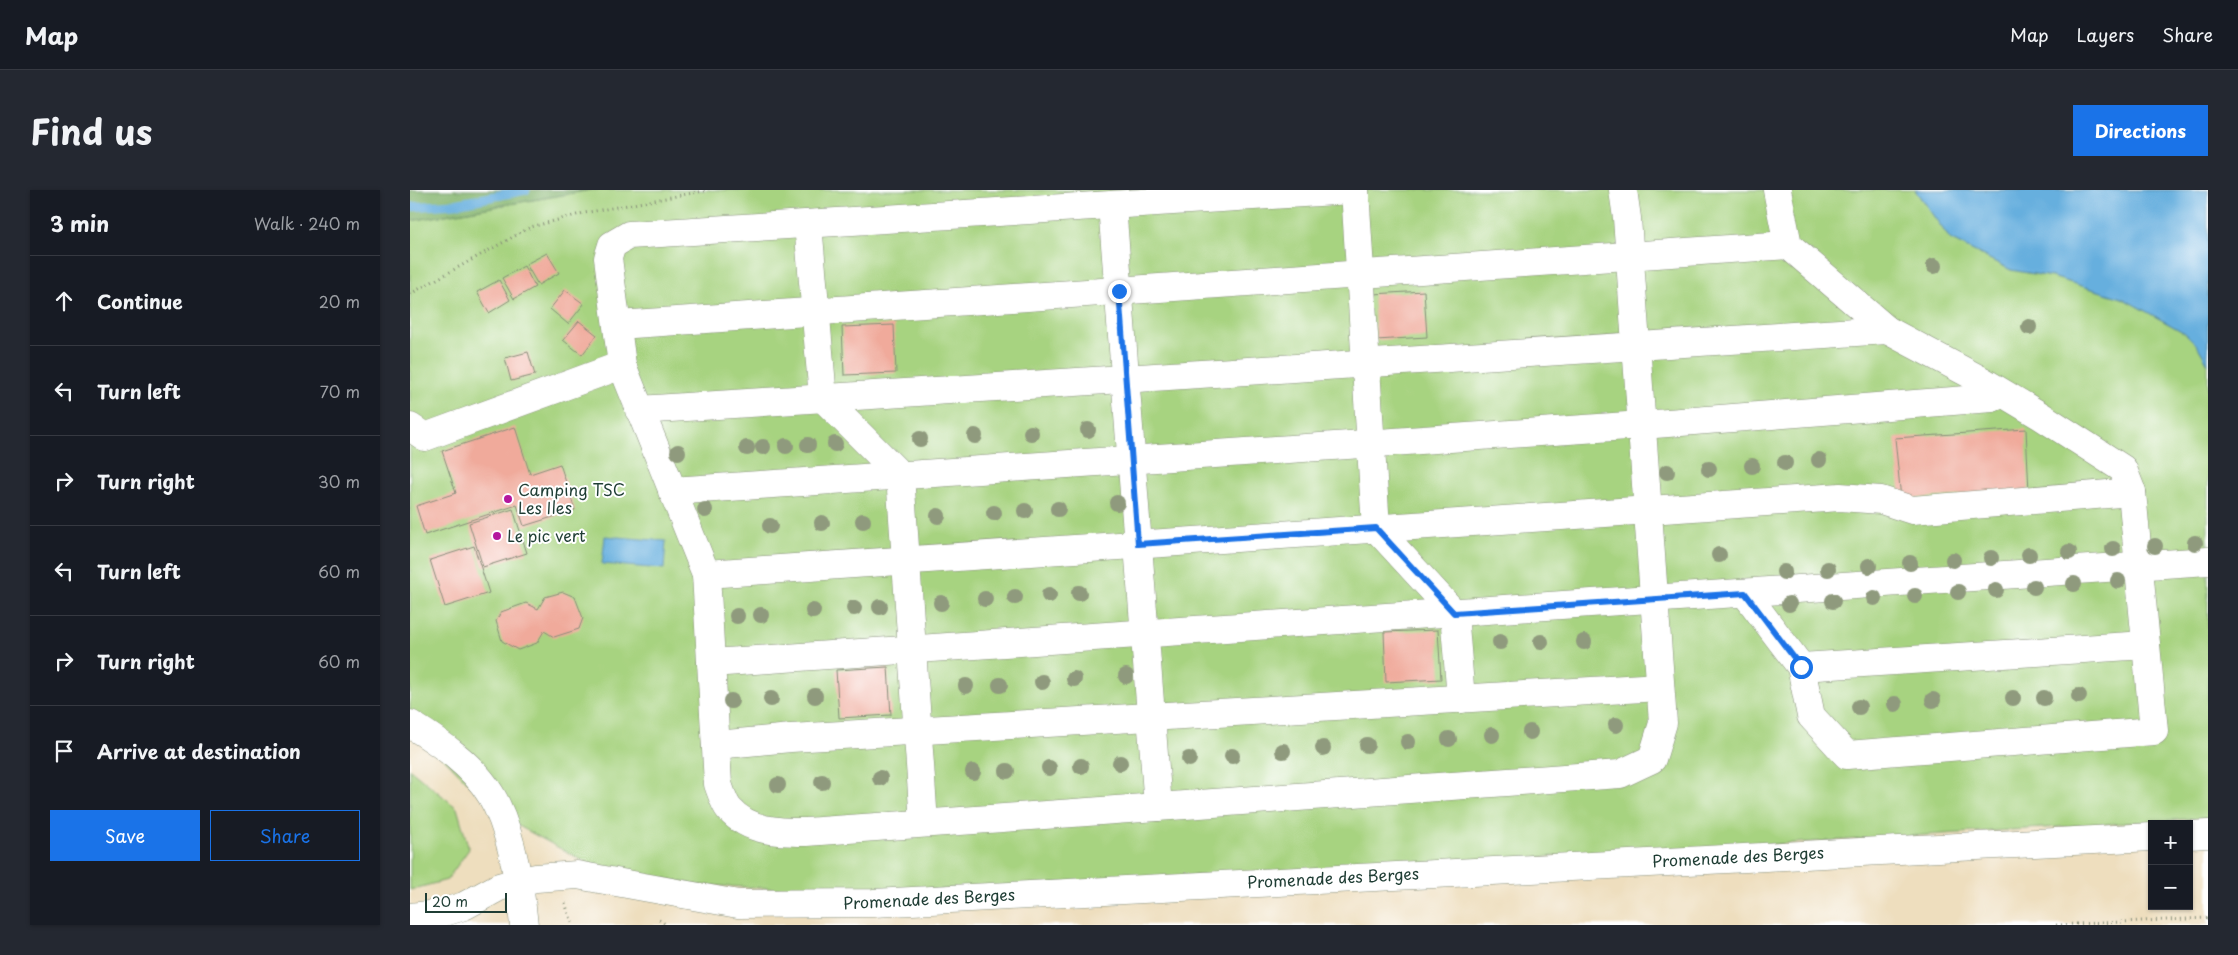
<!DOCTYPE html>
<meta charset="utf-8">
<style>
body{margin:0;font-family:"Playpen Sans",sans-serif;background:#242831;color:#f1f3f6}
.controls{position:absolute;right:15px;bottom:15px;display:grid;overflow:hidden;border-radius:0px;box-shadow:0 1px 4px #0004}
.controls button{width:45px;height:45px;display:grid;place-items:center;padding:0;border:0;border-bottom:1px solid #363941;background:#171b24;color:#f1f3f6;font:25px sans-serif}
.scale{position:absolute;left:15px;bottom:12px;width:82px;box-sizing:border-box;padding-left:5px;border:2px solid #1f3d34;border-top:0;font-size:14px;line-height:18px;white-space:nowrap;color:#1f3d34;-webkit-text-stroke:4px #fff;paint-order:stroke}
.stop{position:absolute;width:15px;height:15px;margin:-11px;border:4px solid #1a73e8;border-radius:50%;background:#fff}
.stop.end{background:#1a73e8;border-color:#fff;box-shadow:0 1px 5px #0008}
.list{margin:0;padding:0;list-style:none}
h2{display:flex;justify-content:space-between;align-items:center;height:65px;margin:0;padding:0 20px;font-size:21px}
h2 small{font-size:16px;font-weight:400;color:#9ea1a6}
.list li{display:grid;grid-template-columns:32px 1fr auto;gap:15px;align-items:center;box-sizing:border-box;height:90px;padding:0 20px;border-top:1px solid #363941}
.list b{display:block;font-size:19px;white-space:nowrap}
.list em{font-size:16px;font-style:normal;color:#9ea1a6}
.actions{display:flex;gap:10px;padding:15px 20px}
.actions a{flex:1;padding:11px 0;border:1px solid #1a73e8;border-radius:0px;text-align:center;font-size:18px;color:#1a73e8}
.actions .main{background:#1a73e8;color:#fff}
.icon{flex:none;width:28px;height:28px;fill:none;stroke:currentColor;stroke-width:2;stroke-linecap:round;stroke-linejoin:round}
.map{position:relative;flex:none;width:1798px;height:735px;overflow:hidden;border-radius:0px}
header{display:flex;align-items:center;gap:30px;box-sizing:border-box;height:70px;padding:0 25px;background:#171b24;border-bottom:1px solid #363941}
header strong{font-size:24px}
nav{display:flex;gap:28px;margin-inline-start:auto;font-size:18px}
.intro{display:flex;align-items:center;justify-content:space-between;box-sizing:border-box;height:120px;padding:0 30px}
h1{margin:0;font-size:35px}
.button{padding:12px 22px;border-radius:0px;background:#1a73e8;color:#fff;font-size:18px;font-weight:700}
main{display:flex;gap:30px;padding:0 30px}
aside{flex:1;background:#171b24;border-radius:0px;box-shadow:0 1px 4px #0004}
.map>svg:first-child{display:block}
.green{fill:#a7d380;stroke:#63885a}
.forest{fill:#85b56e;stroke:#527951}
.water{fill:#66afde;stroke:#427689}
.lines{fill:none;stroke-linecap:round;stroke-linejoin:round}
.stream{stroke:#66afde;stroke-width:9}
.building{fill:#f0aa9b}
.minor-casing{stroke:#868e79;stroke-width:29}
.path{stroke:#868e79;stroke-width:3;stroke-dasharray:1 4;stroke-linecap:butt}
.minor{stroke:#fff;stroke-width:28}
.tree{fill:#8f9a7d}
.route{stroke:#1a73e8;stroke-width:6}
.poi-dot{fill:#b5179e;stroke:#fff;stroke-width:2}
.labels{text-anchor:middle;stroke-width:4;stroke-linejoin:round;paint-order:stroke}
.poi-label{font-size:16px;fill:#1f3d34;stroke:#fff;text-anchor:start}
.street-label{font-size:16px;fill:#1f3d34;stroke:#fff}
</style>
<header>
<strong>Map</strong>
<nav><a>Map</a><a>Layers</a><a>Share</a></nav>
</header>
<div class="intro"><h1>Find us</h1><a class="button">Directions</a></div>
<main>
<aside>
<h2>3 min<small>Walk · 240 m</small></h2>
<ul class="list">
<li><svg class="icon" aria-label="ahead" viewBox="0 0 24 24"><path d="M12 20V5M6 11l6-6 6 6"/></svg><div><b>Continue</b></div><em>20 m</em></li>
<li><svg class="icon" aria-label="left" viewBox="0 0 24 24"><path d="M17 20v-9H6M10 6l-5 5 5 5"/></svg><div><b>Turn left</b></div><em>70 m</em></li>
<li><svg class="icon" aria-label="right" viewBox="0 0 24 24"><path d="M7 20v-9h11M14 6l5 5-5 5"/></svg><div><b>Turn right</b></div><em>30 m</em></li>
<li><svg class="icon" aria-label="left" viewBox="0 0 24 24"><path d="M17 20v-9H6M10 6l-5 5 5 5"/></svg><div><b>Turn left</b></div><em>60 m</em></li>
<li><svg class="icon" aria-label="right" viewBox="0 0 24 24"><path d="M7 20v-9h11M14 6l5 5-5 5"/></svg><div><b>Turn right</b></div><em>60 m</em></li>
<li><svg class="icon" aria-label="arrive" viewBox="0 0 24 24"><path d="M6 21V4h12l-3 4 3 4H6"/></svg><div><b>Arrive at destination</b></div></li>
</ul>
<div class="actions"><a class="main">Save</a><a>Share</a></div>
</aside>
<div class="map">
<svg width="1798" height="735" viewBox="0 0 1798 735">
<rect width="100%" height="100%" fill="#fff"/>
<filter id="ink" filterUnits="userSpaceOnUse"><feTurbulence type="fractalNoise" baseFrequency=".02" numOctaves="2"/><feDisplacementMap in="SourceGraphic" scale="10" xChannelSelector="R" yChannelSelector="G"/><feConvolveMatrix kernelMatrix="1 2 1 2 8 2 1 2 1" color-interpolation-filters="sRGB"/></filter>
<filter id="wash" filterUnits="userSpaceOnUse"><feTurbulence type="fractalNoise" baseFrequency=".0096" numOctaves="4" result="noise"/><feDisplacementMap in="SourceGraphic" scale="20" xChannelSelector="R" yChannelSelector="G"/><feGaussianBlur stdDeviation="1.12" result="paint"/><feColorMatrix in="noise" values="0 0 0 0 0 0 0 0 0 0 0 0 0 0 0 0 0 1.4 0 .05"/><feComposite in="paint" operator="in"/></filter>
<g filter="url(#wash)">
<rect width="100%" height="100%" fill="#eedebe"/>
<!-- green -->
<g class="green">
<path d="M181,0H1505L1540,49L1601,80L1642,87L1712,108L1775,143L1787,155L1798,174V628L1352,655L468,703L288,695L179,674L92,627L0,534V31Z"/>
<path d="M0,579L47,618L59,659L37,690L0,700Z"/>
</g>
<!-- forest -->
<path class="forest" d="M0,0H181L0,31Z"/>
<!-- water -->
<g class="water">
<path d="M1505,0H1798V174L1787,155L1775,143L1712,108L1642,87L1601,80L1540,49Z"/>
<path d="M195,346L256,351L254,379L192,374Z"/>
</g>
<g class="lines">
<!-- stream -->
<path class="stream" d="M0,17L45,14L116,0"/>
</g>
<g id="blocks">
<!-- building -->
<g class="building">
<path d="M137,63L149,83L128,95L116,74Z"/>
<path d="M114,76L125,97L104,109L92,88Z"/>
<path d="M89,90L100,110L79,123L67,102Z"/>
<path d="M155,100L174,114L158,134L140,119Z"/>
<path d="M1014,101L1017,147L966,150L963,104Z"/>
<path d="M169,131L187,145L172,165L153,150Z"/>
<path d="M484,135L486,183L434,185L432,137Z"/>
<path d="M118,162L125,185L101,191L95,168Z"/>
<path d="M105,237L120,284L150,274L165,320L114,336L107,315L15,345L6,316L46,303L32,261Z"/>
<path d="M1616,239L1619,302L1491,309L1485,248Z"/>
<path d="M103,319L117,363L73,377L59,333Z"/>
<path d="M64,356L79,403L35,417L20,370Z"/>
<path d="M153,402L165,407L173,428L169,439L144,447L134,441L127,453L108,460L92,451L86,431L91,422L116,413L128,419L135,407Z"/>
<path d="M1028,440L1031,489L976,492L974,442Z"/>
<path d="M478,477L481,525L429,528L426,480Z"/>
</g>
</g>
</g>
<g filter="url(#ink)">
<use href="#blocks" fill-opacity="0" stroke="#868e79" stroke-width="1"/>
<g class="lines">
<!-- minor casing -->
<g class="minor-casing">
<g id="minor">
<path d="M941,0L219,45L202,55L198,68L212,175L296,384L308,594C311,602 314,613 319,619C339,642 369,642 396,642L1210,584L1242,569L1253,533L1217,28L1213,0"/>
<path d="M945,0L966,338L1044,423L1051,509"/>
<path d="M702,15L748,617"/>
<path d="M398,34L413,208L490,285L514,633"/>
<path d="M208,135L1378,55"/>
<path d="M229,220L1477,140"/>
<path d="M0,237L15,247L212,175"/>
<path d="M262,301L1232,235L1582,208L1592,204"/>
<path d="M296,384L1430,307L1471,310L1502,320L1722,302"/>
<path d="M1335,403L1391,477L1401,526L1437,565L1744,541L1722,302L1713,279L1631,226L1571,190L1477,140L1378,55L1367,0"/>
<path d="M301,473L1798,371"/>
<path d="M1391,477L1736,455"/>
<path d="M0,534C29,552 63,575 81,605C101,638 110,696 114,735"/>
<path d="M306,555L381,548L1250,497"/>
<path d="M1779,645L1798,644"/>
<path d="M0,727L28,724L54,716L89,697L107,692L126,688L167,685L328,714L463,713L1742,647"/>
</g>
</g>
<!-- path -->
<g class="path">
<path d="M0,104L121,37L174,23L299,0"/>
<path d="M155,713L163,735"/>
<path d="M249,730L257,735"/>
<path d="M1646,735L1798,728"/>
</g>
<!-- minor -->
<use href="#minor" class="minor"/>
</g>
<!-- trees -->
<g class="tree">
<circle cx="1524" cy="76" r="8"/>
<circle cx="1619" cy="137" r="8"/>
<circle cx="678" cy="240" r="8"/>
<circle cx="621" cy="243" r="8"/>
<circle cx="565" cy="246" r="8"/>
<circle cx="510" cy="249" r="8"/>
<circle cx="425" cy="254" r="8"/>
<circle cx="398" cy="255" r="8"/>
<circle cx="376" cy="256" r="8"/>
<circle cx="353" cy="257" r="8"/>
<circle cx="337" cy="258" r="8"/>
<circle cx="268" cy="262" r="8"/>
<circle cx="1409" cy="270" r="8"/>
<circle cx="1375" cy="273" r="8"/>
<circle cx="1342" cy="276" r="8"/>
<circle cx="1299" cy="279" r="8"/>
<circle cx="1257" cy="282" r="8"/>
<circle cx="707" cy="313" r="8"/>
<circle cx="648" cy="319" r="8"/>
<circle cx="295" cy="320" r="8"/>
<circle cx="615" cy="321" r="8"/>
<circle cx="584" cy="323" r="8"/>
<circle cx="528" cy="326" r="8"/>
<circle cx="453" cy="331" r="8"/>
<circle cx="412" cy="333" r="8"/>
<circle cx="360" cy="336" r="8"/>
<circle cx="1785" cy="353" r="8"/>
<circle cx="1745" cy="356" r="8"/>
<circle cx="1703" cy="359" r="8"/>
<circle cx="1659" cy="362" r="8"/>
<circle cx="1309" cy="365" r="8"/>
<circle cx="1619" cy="365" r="8"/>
<circle cx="1581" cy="368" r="8"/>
<circle cx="1543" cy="370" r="8"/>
<circle cx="1500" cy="373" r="8"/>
<circle cx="1459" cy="376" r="8"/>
<circle cx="1418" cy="379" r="8"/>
<circle cx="1374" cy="382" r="8"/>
<circle cx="1708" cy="391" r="8"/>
<circle cx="1664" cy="394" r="8"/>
<circle cx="1624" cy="397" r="8"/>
<circle cx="1586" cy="400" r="8"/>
<circle cx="1548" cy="402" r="8"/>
<circle cx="669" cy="403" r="8"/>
<circle cx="639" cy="405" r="8"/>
<circle cx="1505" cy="406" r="8"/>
<circle cx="605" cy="407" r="8"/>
<circle cx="1464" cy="408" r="8"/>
<circle cx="575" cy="409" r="8"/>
<circle cx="1423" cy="411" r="8"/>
<circle cx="531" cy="413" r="8"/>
<circle cx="1379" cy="414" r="8"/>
<circle cx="470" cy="417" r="8"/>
<circle cx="444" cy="418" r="8"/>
<circle cx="403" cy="421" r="8"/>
<circle cx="351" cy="425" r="8"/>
<circle cx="327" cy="426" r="8"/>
<circle cx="1090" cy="452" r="8"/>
<circle cx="1131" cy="452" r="8"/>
<circle cx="1174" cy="452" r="8"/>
<circle cx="716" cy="486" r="8"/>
<circle cx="664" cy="489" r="8"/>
<circle cx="632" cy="492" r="8"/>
<circle cx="590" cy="495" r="8"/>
<circle cx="556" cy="496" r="8"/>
<circle cx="405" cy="506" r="8"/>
<circle cx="1669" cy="506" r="8"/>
<circle cx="1603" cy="508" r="8"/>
<circle cx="1634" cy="508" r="8"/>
<circle cx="361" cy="509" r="8"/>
<circle cx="1523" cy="510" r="8"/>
<circle cx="321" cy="511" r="8"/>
<circle cx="1485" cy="514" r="8"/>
<circle cx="1449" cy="517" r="8"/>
<circle cx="1206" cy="535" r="8"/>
<circle cx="1120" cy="542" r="8"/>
<circle cx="1082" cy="545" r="8"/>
<circle cx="1039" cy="549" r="8"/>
<circle cx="998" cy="552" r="8"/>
<circle cx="957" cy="555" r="8"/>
<circle cx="913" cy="558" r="8"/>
<circle cx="873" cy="561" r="8"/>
<circle cx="822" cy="566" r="8"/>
<circle cx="779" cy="569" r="8"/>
<circle cx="710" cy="573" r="8"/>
<circle cx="671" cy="576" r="8"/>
<circle cx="639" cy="578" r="8"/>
<circle cx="597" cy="581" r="8"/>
<circle cx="563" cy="582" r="8"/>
<circle cx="470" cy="588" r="8"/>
<circle cx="412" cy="592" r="8"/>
<circle cx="368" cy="595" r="8"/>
</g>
</g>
<g class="lines" filter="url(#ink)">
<!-- route -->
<path class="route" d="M709,101L728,354L966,338L1044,423L1335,403L1391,477"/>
</g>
<!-- markers -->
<g class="poi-dot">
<circle cx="98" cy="309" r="5"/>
<circle cx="87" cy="346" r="5"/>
</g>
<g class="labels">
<!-- poi labels -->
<g class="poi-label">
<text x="108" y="306">Camping TSC<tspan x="108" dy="18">Les Iles</tspan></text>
<text x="97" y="352">Le pic vert</text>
</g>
<!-- street labels -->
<g class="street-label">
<text transform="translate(1328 667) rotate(-3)" y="6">Promenade des Berges</text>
<text transform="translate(923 688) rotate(-3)" y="6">Promenade des Berges</text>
<text transform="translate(519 709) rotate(-3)" y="6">Promenade des Berges</text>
</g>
</g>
</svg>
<div class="controls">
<button>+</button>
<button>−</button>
</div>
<div class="scale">20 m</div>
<div class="stop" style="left:1391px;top:477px"></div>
<div class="stop end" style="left:709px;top:101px"></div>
</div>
</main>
